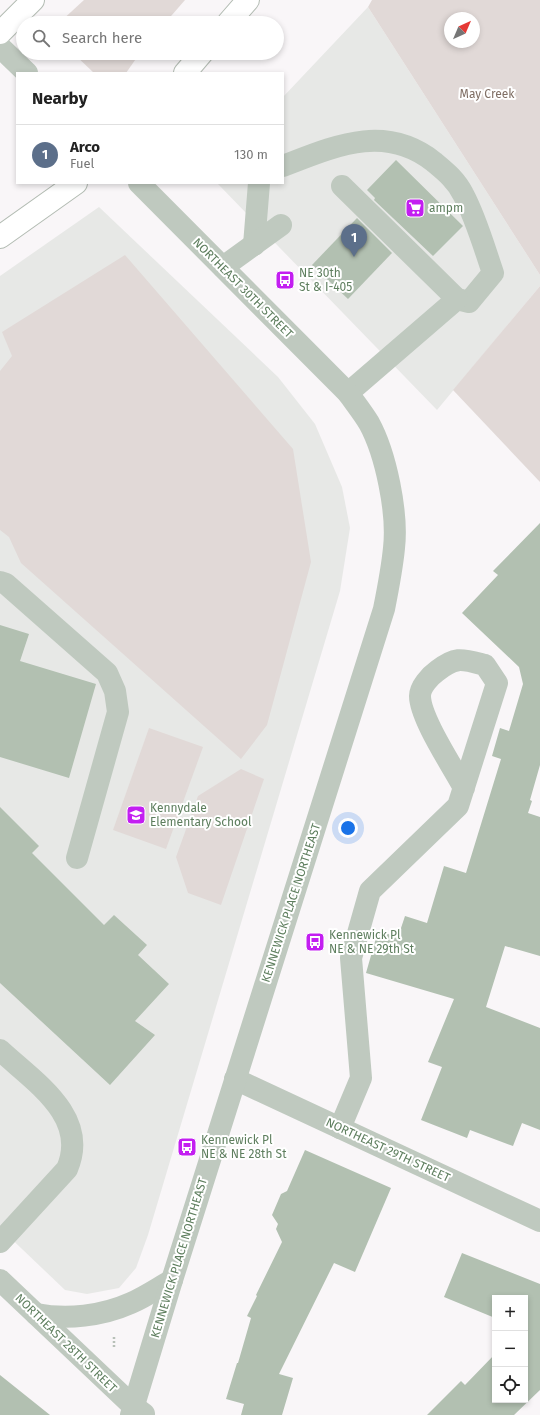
<!DOCTYPE html>
<meta charset="utf-8">
<style>
body{margin:0;font-family:"Fira Sans",sans-serif;background:#f6f6f6;color:#222}
.controls{position:absolute;right:12px;bottom:12px;display:grid;overflow:hidden;border-radius:0px;box-shadow:0 2px 6px #0003}
.controls button{width:36px;height:36px;display:grid;place-items:center;padding:0;border:0;border-bottom:1px solid #e0e0e0;background:#fff;color:#222;font:20px sans-serif}
.compass{position:absolute;left:444px;top:12px;width:36px;height:36px;border-radius:50%;background:#fff;box-shadow:0 2px 6px #0003;rotate:44deg}
.you{position:absolute;left:348px;top:828px;width:14px;height:14px;margin:-10px;border:3px solid #fff;border-radius:50%;background:#1a73e8;box-shadow:0 0 0 6px #1a73e833}
.badge{display:grid;place-items:center;width:26px;height:26px;border-radius:50%;background:#ea580c;color:#fff;font-size:13px;font-weight:700}
.pin{position:absolute;translate:-50% -33px;filter:drop-shadow(0 1px 2px #0008)}
.pin::after{content:'';position:absolute;top:21px;width:14px;height:12px;background:inherit;clip-path:polygon(0 0,100% 0,50% 100%)}
.list{margin:0;padding:0;list-style:none}
h2{display:flex;justify-content:space-between;align-items:center;height:52px;margin:0;padding:0 16px;font-size:17px}
h2 small{font-size:13px;font-weight:400;color:#767676}
.list li{display:grid;grid-template-columns:26px 1fr auto;gap:12px;align-items:center;box-sizing:border-box;height:60px;padding:0 16px;border-top:1px solid #e0e0e0}
.list b{display:block;font-size:15px;white-space:nowrap}
.list p{margin:0;font-size:13px;white-space:nowrap;color:#767676}
.list em{font-size:13px;font-style:normal;color:#767676}
.icon{flex:none;width:22px;height:22px;fill:none;stroke:currentColor;stroke-width:2;stroke-linecap:round;stroke-linejoin:round}
.map{position:relative;flex:none;width:540px;height:1415px;overflow:hidden}
.search{position:absolute;background:#fff;box-shadow:0 2px 6px #0003;left:16px;top:16px;width:268px;height:44px;display:flex;align-items:center;gap:10px;box-sizing:border-box;padding:0 14px;border-radius:22px;color:#767676;font-size:15px}
.panel{position:absolute;background:#fff;box-shadow:0 2px 6px #0003;left:16px;top:72px;width:268px;height:112px;border-radius:0px}
.map>svg:first-child{display:block}
.built{fill:#e7e8e6}
.green{fill:#e1d9d7;fill-rule:evenodd}
.building{fill:#b2c0b1}
.lines{fill:none;stroke-linecap:round;stroke-linejoin:round}
.highway-casing{stroke:#b3bcb3;stroke-width:24}
.path{stroke:#b8c0b8;stroke-width:2.5;stroke-dasharray:2 2;stroke-linecap:butt}
.minor{stroke:#bfc9bf;stroke-width:22}
.highway{stroke:#fff;stroke-width:22}
.labels{text-anchor:middle;stroke-width:4;stroke-linejoin:round;paint-order:stroke}
.park-label{font-size:12px;fill:#806f65;stroke:#fff}
.poi-label{font-size:12px;fill:#5e7e5e;stroke:#fff;text-anchor:start}
.street-label{font-size:12px;fill:#5e7e5e;stroke:#fff}
</style>
<div class="map">
<svg width="540" height="1415" viewBox="0 0 540 1415">
<rect width="100%" height="100%" fill="#f9f6f8"/>
<!-- built -->
<g class="built">
<path d="M368,7L540,275V286L437,410L217,183H283V97Z"/>
<path d="M99,207L278,377L315,424L342,487L350,528L340,591L148,1235L136,1268L119,1288L87,1294L65,1290L0,1228V276Z"/>
</g>
<!-- green -->
<g class="green">
<path d="M84,0H185L165,23H59Z"/>
<path d="M372,0H540V275L368,7ZM450,18H474V42H450Z"/>
<path d="M73,53H140L126,73H94Z"/>
<path d="M125,255L293,449L311,562L267,725L241,759L21,563L9,537L0,530V371L12,356L2,332Z"/>
<path d="M540,286V482L453,390Z"/>
<path d="M149,728L203,747L166,849L113,830Z"/>
<path d="M241,769L264,779L221,905L188,893L176,857L198,796Z"/>
</g>
<!-- building -->
<g class="building">
<path d="M396,160L463,226L433,256L374,200L375,198L367,190Z"/>
<path d="M357,218L392,253L348,299L312,265Z"/>
<path d="M540,523V765L530,800L532,801L528,813L540,817V956L505,946L486,1007L540,1028V1130L522,1123L513,1146L470,1130L467,1138L421,1120L442,1067L428,1062L454,999L366,973L378,931L398,937L405,916L427,923L444,866L466,873L501,759L492,756L500,728L509,731L523,684L519,667L462,613L498,575L493,571Z"/>
<path d="M0,625L29,634L20,661L96,684L69,778L0,757Z"/>
<path d="M0,807L39,846L32,853L104,925L114,915L147,945L138,955L169,984L135,1021L155,1035L110,1085L0,983Z"/>
<path d="M305,1150L391,1188L355,1272L334,1263L279,1374L293,1378L282,1415H241L244,1404L226,1399L237,1363H238L251,1318L247,1316L257,1296L256,1295L282,1242L276,1229L278,1224L272,1215L281,1194L287,1191Z"/>
<path d="M462,1253L540,1284V1390L514,1415H427L461,1381L465,1385L495,1354V1400H525V1298H495V1318L444,1297Z"/>
<path d="M0,1375L50,1415H0Z"/>
</g>
<g class="lines">
<!-- highway casing -->
<g class="highway-casing">
<g id="highway">
<path d="M228,23L248,0"/>
<path d="M0,33L33,0"/>
<path d="M185,73L202,53"/>
<path d="M0,237L76,183"/>
</g>
</g>
<!-- path -->
<path class="path" d="M114,1337V1349"/>
<!-- minor -->
<g class="minor">
<path d="M0,47L27,73"/>
<path d="M283,166C335,146 385,123 434,162C446,172 456,180 463,194C476,218 484,247 493,273L469,302L457,299"/>
<path d="M342,186L457,299L348,393"/>
<path d="M254,245L259,183"/>
<path d="M223,267L281,225"/>
<path d="M0,582L6,584L107,673L115,691L118,712L77,858"/>
<path d="M0,1050C33,1081 90,1116 67,1169L0,1242"/>
<path d="M235,1079L540,1221"/>
<path d="M340,1128L361,1078L351,958L370,891L458,806L497,683L485,665C462,659 456,656 437,671C430,676 420,687 420,696C420,718 453,767 464,788"/>
<path d="M0,1280L133,1406L144,1414"/>
<path d="M36,1314C67,1320 102,1316 131,1303C145,1297 158,1288 172,1280"/>
<path d="M131,1415L172,1280L384,609C388,589 392,569 394,548C398,513 386,454 369,423C363,413 355,403 348,393L139,183"/>
</g>
<!-- highway -->
<use href="#highway" class="highway"/>
</g>
<!-- icons -->
<defs>
<g id="supermarket-square" transform="scale(1)"><rect x="-9" y="-9" width="18" height="18" rx="4" fill="#c31ef1" stroke="#fff"/><path d="M-6-5.5h2.5l.6 2H6L4.5 2H-2.5L-4.4-4H-6ZM-1.5 3.2a1.3 1.3 0 1 0 .1 0ZM3 3.2a1.3 1.3 0 1 0 .1 0Z" fill="#fff"/></g>
<g id="bus-square" transform="scale(1)"><rect x="-9" y="-9" width="18" height="18" rx="4" fill="#c31ef1" stroke="#fff"/><path d="M-5-6H5V4H4V6H2V4H-2V6H-4V4H-5ZM-3.5-4V0h7V-4ZM-3.5 1.2v1.5H-2V1.2ZM2 1.2v1.5H3.5V1.2Z" fill="#fff"/></g>
<g id="school-square" transform="scale(1)"><rect x="-9" y="-9" width="18" height="18" rx="4" fill="#c31ef1" stroke="#fff"/><path d="M0-5L7-2L0 1L-7-2ZM-4 1L0 2.5L4 1V4Q0 6-4 4Z" fill="#fff"/></g>
</defs>
<g fill-rule="evenodd">
<use href="#supermarket-square" x="415" y="208"/>
<use href="#bus-square" x="285" y="280"/>
<use href="#school-square" x="136" y="815"/>
<use href="#bus-square" x="315" y="942"/>
<use href="#bus-square" x="187" y="1147"/>
</g>
<g class="labels">
<!-- park labels -->
<g class="park-label">
<text x="487" y="98">May Creek</text>
</g>
<!-- poi labels -->
<g class="poi-label">
<text x="429" y="212">ampm</text>
<text x="299" y="277">NE 30th<tspan x="299" dy="14">St &amp; I-405</tspan></text>
<text x="150" y="812">Kennydale<tspan x="150" dy="14">Elementary School</tspan></text>
<text x="329" y="939">Kennewick Pl<tspan x="329" dy="14">NE &amp; NE 29th St</tspan></text>
<text x="201" y="1144">Kennewick Pl<tspan x="201" dy="14">NE &amp; NE 28th St</tspan></text>
</g>
<!-- street labels -->
<g class="street-label">
<text transform="translate(243 288) rotate(45)" y="4">NORTHEAST 30TH STREET</text>
<text transform="translate(291 903) rotate(-72)" y="4">KENNEWICK PLACE NORTHEAST</text>
<text transform="translate(388 1150) rotate(25)" y="4">NORTHEAST 29TH STREET</text>
<text transform="translate(179 1258) rotate(-73)" y="4">KENNEWICK PLACE NORTHEAST</text>
<text transform="translate(66 1343) rotate(44)" y="4">NORTHEAST 28TH STREET</text>
</g>
</g>
</svg>
<div class="controls">
<button>+</button>
<button>−</button>
<button><svg class="icon" aria-label="locate" viewBox="0 0 24 24"><circle cx="12" cy="12" r="6"/><path d="M12 2v4M12 18v4M2 12h4M18 12h4"/></svg></button>
</div>
<svg class="compass" viewBox="-18 -18 36 36"><path d="M0-13l5 13h-10z" fill="#e53935"/><path d="M0 13l5-13h-10z" fill="#767676"/></svg>
<div class="you"></div>
<div class="pin badge" style="left:354px;top:257px;background:#5c6f8a">1</div>
<div class="search"><svg class="icon" aria-label="search" viewBox="0 0 24 24"><circle cx="10" cy="10" r="6"/><path d="M15 15l6 6"/></svg>Search here</div>
<section class="panel">
<h2>Nearby<small></small></h2>
<ul class="list">
<li><span class="badge" style="background:#5c6f8a">1</span><div><b>Arco</b><p>Fuel</p></div><em>130 m</em></li>
</ul>
</section>
</div>
